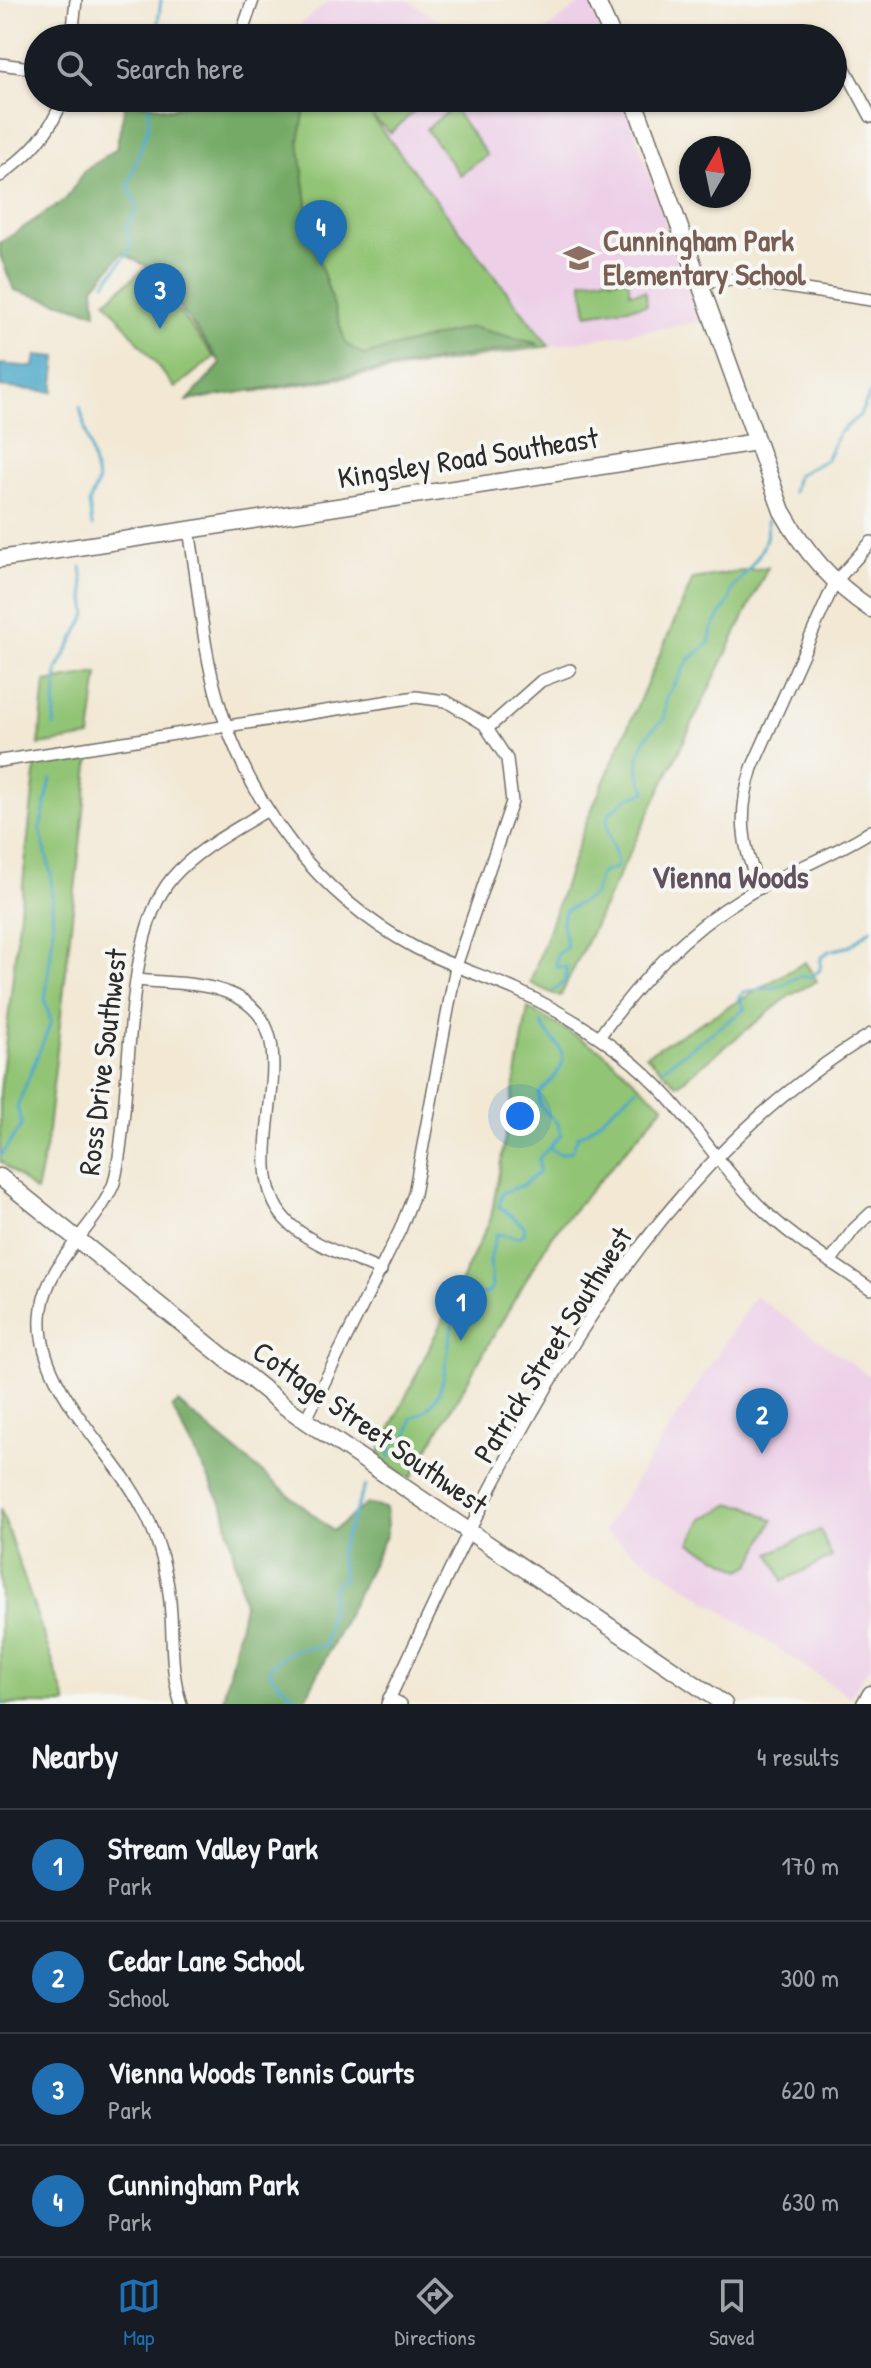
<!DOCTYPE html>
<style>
body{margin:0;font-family:"Patrick Hand",sans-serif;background:#20242c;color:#f1f3f6}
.compass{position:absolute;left:679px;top:136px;width:72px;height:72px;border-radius:50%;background:#171b24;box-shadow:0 2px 6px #0004;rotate:9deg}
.you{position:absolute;left:520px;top:1116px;width:28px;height:28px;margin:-20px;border:6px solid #fff;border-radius:50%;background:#1a73e8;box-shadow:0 0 0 12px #1a73e833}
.badge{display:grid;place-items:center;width:52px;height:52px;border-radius:50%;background:#1f6fb2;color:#fff;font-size:26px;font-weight:700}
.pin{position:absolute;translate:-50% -66px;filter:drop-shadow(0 2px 4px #0008)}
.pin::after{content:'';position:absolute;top:42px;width:28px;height:24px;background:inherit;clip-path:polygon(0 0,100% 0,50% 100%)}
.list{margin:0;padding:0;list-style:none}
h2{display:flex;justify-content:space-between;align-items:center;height:104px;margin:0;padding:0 32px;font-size:34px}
h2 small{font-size:26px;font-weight:400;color:#9ea1a6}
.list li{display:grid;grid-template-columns:52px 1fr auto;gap:24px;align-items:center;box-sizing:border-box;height:112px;padding:0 32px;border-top:2px solid #363941}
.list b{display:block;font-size:30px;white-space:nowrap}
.list p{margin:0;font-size:26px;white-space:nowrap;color:#9ea1a6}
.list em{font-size:26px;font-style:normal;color:#9ea1a6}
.icon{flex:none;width:44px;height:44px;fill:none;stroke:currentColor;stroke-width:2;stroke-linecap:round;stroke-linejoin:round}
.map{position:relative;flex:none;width:871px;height:1704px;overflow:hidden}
.search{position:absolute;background:#171b24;box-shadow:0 2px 6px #0004;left:24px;right:24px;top:24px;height:88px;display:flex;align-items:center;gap:20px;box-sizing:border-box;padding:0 28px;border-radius:44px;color:#9ea1a6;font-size:30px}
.sheet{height:552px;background:#171b24}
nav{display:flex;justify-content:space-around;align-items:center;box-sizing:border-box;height:112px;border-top:2px solid #363941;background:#171b24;font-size:22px;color:#9ea1a6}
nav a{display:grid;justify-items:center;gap:4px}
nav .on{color:#1f6fb2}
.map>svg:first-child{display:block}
.built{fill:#edd0e8}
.green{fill:#92c474;stroke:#5e7850;stroke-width:2}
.forest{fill:#75aa66;stroke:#506a48;stroke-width:2}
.water{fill:#4aa8c8;stroke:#3a6a7a;stroke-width:2}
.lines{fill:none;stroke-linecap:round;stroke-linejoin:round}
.stream{stroke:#4aa8c8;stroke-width:3}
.street-casing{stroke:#716d66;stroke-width:14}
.secondary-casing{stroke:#716d66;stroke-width:19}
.street{stroke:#fff;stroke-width:11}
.secondary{stroke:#fff;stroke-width:16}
.labels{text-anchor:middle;stroke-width:8;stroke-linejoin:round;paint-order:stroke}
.education-label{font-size:30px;font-weight:bold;fill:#785e54;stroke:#f6f6f2;text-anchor:start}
.street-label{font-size:30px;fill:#2b2b2b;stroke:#f6f6f2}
.neighbourhood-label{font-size:32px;font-weight:bold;fill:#60525e;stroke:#f6f6f2}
</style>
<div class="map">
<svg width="871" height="1704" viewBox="0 0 871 1704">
<rect width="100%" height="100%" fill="#f6f6f2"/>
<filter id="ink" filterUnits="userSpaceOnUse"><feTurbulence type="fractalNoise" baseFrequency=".0125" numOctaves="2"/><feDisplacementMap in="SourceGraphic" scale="16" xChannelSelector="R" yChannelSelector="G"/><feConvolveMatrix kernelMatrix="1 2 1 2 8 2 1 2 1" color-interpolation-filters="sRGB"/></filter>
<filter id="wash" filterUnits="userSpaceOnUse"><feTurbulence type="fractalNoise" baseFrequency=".006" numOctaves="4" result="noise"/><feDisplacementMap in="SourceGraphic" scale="32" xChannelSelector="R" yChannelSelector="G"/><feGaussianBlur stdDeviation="1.8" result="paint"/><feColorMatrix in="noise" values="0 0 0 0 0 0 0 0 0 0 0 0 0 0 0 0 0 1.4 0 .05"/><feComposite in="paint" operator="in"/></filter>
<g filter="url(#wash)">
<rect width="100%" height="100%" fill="#f2e8d4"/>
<!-- built -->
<g class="built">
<path d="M331,0H407L467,38H311L300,24Z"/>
<path d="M585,0L592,2L604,38H535Z"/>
<path d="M357,98H623L700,322L549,346Z"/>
<path d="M755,1296L871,1377V1665L850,1697L603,1531Z"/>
</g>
<!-- green -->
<g class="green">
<path d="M205,98H428L391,133L372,117L549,346L253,392L93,186Z"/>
<path d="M453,108L487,155L460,175L426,129Z"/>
<path d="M145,268L214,357L175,388L106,301Z"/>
<path d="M610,277L611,280L628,278L630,293L645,291L647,305L587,314L582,281Z"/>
<path d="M768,567L560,997L530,983L587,820L693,579Z"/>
<path d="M98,673L90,737L39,745L45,682Z"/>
<path d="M90,757L47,1139L36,1192L0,1161V1093L36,765Z"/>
<path d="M805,962L817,981L789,996L677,1085L646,1055Z"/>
<path d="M528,1008L602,1051L664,1106L552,1235L411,1478L377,1457L491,1218Z"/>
<path d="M731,1504L747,1506L773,1520L751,1565L741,1570L690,1543L703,1519Z"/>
<path d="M0,1508L3,1516L67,1704H0Z"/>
<path d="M820,1530L832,1557L783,1581L770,1553Z"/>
</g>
<!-- forest -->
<g class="forest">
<path d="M203,98H307L299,141L311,235L346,344L364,355L471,327L539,344L187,401L221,364L152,269L122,253L94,287L96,313L14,290L0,255V243L66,199L84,171L116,149L126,100L170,109Z"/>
<path d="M178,1403L333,1531L366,1504L386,1508L387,1534L303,1704H222L244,1605L224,1508L172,1408Z"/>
</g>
<!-- water -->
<path class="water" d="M36,355L57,357L53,392L0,387V364L34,367Z"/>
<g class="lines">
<!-- stream -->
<g class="stream">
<path d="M156,38L161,0"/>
<path d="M105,283L130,250L127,226L138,207L128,186L149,124V98"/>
<path d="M80,407L98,482L89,503L92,526"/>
<path d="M793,492L797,475L826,460L839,433L860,415L871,392"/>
<path d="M54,726L57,670L87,614L81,567"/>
<path d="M554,990L565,981L567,967H556L557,954L567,947L562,923L565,911L594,895L600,874L617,867C617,847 603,833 609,813L628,798L646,792C645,785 640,780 639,773C636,752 646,731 664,720L666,698L689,660L709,643L712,629L730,599L731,591C746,570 771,550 767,520"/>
<path d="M663,1068L745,1009L739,998L744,992L781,986L799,976L811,977L820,970L821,958L829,951L851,946L871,929"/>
<path d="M550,1149L560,1154L572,1151L578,1136L588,1131L637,1088"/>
<path d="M1,1155L22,1125L17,1107L51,1022L45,1001L53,934L51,873L40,829L51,779"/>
<path d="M389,1458L392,1442L407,1439L412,1418C465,1398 432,1320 473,1292L486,1294L492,1289L490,1260L496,1234L518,1237L525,1233L524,1226L499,1206L502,1193L523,1185L539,1172V1158L561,1135L558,1124L540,1106L539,1093C552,1079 574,1064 556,1043C550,1036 544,1031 541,1022"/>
<path d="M0,1692L3,1704"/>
<path d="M277,1704H284"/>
<path d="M293,1704L296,1698L272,1677L270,1668C286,1649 302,1648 325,1646L332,1589L344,1577L339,1554L365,1486"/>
</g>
</g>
</g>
<g filter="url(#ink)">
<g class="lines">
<!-- street casing -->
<g class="street-casing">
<g id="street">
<path d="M72,38L76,0"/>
<path d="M240,38L253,0"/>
<path d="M842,63L871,117"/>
<path d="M0,64L38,69"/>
<path d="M0,176C29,154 51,133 63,98"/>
<path d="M699,282L733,279L871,300"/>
<path d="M189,530C199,587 202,648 219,703C250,806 318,895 414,947C446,964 481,975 514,989C553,1007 588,1028 622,1054C677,1097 703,1144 747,1193C783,1233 828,1260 871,1289"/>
<path d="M488,728L541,681L570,670"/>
<path d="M0,761L416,697L446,701L484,724L507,759L512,802L456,966L414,1194L400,1230L305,1421"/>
<path d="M760,888C741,846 738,812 752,768L835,582L871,542"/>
<path d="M138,980C165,983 197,982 223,991C326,1024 228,1155 285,1219C307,1244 351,1257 381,1271"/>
<path d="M599,1037C640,981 685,932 745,896C785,872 831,857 871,831"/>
<path d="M830,1262L854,1229L871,1213"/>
<path d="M389,1698L401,1704"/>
<path d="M181,1704C171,1673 173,1646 171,1614C169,1579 160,1540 143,1509C112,1447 30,1382 42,1308C49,1259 96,1228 114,1183C134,1102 120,939 172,878C197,849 234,831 267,810"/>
<path d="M387,1704C500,1460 631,1177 871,1034"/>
</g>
</g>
<!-- secondary casing -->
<g class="secondary-casing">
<g id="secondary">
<path d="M596,0L613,38"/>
<path d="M633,98L782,511C805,552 832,583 871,609"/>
<path d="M0,559L757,442"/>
<path d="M0,1177L287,1408L724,1704"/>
<path d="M865,1704L871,1694"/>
</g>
</g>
<!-- street -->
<use href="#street" class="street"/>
<!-- secondary -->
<use href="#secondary" class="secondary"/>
</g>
</g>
<!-- icons -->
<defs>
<g id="school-bare" transform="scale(2.4)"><path d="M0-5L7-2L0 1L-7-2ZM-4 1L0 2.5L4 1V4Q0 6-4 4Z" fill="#8d6e63" stroke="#f6f6f2" stroke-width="2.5" paint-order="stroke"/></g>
</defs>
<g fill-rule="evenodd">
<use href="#school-bare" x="579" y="258"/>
</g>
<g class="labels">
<!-- education labels -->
<g class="education-label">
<text x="603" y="251">Cunningham Park<tspan x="603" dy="34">Elementary School</tspan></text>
</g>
<!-- street labels -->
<g class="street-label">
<text transform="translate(468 458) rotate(-9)" y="10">Kingsley Road Southeast</text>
<text transform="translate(103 1062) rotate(-83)" y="10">Ross Drive Southwest</text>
<text transform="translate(553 1345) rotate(-58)" y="10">Patrick Street Southwest</text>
<text transform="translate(370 1428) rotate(35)" y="10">Cottage Street Southwest</text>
</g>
<!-- neighbourhood labels -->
<g class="neighbourhood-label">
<text x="730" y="888">Vienna Woods</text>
</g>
</g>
</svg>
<svg class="compass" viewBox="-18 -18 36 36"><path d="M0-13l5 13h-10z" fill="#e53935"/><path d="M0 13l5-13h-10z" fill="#9ea1a6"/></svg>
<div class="you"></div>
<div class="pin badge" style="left:461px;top:1341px">1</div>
<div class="pin badge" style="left:762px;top:1454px">2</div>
<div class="pin badge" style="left:160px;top:329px">3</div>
<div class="pin badge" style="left:321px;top:266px">4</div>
<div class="search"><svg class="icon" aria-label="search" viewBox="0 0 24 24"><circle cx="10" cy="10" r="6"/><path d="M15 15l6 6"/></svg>Search here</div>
</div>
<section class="sheet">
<h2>Nearby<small>4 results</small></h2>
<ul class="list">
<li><span class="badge">1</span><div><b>Stream Valley Park</b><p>Park</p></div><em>170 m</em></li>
<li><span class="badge">2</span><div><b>Cedar Lane School</b><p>School</p></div><em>300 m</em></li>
<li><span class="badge">3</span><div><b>Vienna Woods Tennis Courts</b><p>Park</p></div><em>620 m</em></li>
<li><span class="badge">4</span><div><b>Cunningham Park</b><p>Park</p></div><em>630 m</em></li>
</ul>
</section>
<nav>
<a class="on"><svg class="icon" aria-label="map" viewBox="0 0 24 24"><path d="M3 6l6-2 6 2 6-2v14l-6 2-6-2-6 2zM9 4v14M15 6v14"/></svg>Map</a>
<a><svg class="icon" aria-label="directions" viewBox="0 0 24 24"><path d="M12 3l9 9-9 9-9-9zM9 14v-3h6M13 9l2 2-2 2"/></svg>Directions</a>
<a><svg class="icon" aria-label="saved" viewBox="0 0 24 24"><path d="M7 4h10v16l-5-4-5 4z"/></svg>Saved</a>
</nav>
